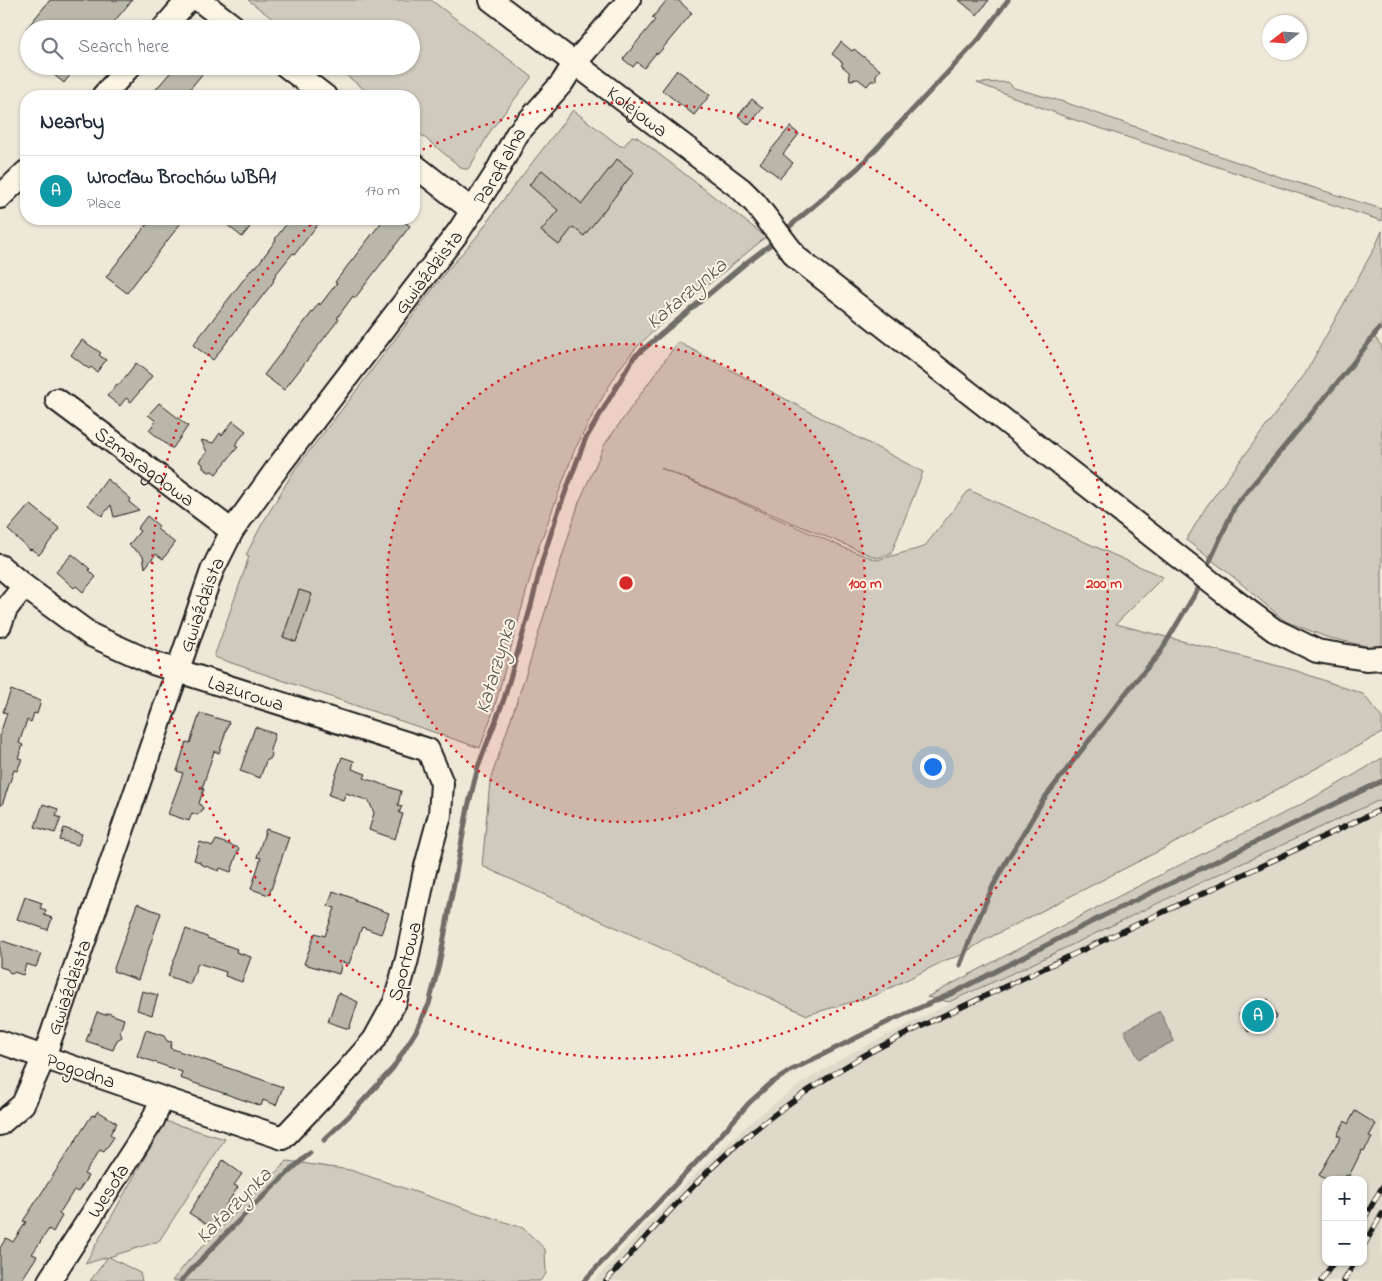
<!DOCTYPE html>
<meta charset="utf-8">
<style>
body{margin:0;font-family:"Indie Flower",sans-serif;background:#f2f2f3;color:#1f2937}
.controls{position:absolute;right:15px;bottom:15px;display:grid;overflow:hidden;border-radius:10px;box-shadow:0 1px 4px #0004}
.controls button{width:45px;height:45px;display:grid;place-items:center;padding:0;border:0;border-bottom:1px solid #e0e1e3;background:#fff;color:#1f2937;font:25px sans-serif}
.compass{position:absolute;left:1262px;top:15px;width:45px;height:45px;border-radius:50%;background:#fff;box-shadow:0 1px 4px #0004;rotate:253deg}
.you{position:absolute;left:932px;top:766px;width:18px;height:18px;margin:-12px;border:4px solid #fff;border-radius:50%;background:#1a73e8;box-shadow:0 0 0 8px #1a73e833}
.badge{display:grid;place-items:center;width:32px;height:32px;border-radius:50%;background:#1a73e8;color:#fff;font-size:16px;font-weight:700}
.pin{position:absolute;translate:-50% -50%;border:2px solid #fff;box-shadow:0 1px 5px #0006}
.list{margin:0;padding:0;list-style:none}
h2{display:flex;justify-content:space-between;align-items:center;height:65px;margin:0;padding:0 20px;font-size:21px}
h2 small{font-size:16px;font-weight:400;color:#747a83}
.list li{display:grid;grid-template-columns:32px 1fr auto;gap:15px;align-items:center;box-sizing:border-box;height:70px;padding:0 20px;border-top:1px solid #e0e1e3}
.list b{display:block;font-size:19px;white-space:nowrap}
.list p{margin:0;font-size:16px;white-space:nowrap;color:#747a83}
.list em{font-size:16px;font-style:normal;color:#747a83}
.icon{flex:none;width:28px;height:28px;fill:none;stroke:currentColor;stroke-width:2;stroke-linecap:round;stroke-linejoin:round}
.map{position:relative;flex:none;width:1382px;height:1281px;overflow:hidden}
.search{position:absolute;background:#fff;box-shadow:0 1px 4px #0004;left:20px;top:20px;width:400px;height:55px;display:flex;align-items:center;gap:12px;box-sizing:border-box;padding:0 18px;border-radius:28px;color:#747a83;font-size:19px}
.panel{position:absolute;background:#fff;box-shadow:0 1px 4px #0004;left:20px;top:90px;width:400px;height:135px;border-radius:20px}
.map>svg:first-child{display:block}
.built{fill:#ded9cb;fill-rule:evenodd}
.green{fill:#cfcabd;stroke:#76736c}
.water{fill:#a7a299;stroke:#6f6c67}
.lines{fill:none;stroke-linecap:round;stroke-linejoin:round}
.stream{stroke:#6f6c67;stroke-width:5}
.building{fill:#bab6aa;stroke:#1c1c1c}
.minor-casing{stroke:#1c1c1c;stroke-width:26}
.minor{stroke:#fcf5e5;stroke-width:22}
.rail-casing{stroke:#1c1c1c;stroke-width:5.5}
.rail{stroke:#fcf5e5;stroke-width:4;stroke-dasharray:11;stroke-linecap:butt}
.ring{fill:none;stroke:#d62828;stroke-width:2.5;stroke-dasharray:2.5 5}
.labels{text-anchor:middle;stroke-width:4;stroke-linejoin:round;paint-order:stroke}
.street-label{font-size:20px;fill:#1c1c1c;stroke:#fcf5e5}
.water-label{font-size:21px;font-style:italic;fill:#5b5854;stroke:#fcf5e5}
.centre{fill:#d62828;stroke:#fcf5e5;stroke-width:2.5}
.ring-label{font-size:15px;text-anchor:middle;font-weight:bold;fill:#d62828;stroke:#fcf5e5;stroke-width:4;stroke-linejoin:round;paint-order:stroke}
</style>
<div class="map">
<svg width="1382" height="1281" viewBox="0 0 1382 1281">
<rect width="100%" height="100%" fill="#eee8d9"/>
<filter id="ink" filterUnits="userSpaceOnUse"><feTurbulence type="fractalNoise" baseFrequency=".02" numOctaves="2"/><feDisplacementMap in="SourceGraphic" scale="10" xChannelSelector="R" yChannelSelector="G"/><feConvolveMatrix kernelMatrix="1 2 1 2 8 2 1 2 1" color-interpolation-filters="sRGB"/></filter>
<g filter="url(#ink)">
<!-- built -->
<path class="built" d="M1382,799V1281H594L687,1182L729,1142L753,1120L802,1083L853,1052L998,980L1208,879ZM1326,1180H1363V1262H1326Z"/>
<!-- green -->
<g class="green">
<path d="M248,0H431L531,76V78L491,130L471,165L468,169H463L414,129V96H373L334,66H411V29H286Z"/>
<path d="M1008,82L1014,88L1064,102L1286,179L1382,209V221L1066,117L977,83Z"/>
<path d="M573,110L620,146H624L632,136L637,137L766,237L664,321L635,349L620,368L597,407L575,449L539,546L494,709L480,748L214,657L245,569L249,556L246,555L262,524L295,469L350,399L402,330L445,273L478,235L497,208Z"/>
<path d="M1382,231V324L1372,333L1382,347V646L1370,647L1326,637L1285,621L1231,575L1186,540L1206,507L1305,374L1375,247Z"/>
<path d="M678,342L923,472L891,554L877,558L661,468L847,549L877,560L924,547L969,490L1163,577L1116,624L1294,670L1363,694L1382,718V733L1237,811L985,940L959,956L946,960L876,995L807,1015L482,866L490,781L525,677L579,502L605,444Z"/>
<path d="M1382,758V799L1208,879L1028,966L949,1002L927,997C1005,956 1083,914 1162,874C1236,836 1311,803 1382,758Z"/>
<path d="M165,1121L225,1139L159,1241L109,1257L140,1273L142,1281H90L108,1257L85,1264Z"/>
<path d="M287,1161L350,1170L523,1228L545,1249L546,1274L540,1281H172L188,1261Z"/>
</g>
<!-- water -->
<path class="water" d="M1160,1011L1174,1041L1139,1059L1124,1031Z"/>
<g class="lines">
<!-- stream -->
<g class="stream">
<path d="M789,227L858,168L979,39L1008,0"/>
<path d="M1209,563L1235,506L1346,372L1379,329"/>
<path d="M960,965L975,927L993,886L1008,858L1022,836L1043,800L1129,689L1159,654L1198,589"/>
<path d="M324,1140L351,1114L393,1068L416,1031L429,1004L439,965L468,807L478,767L504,699L531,606L542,561L558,512L585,440L634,357L747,262L771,244"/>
<path d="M181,1281C222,1237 264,1193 310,1153"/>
<path d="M584,1281L704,1154L749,1103L770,1084L790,1071L892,1020L955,992L1103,916L1382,781"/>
</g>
</g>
<!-- building -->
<g class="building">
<path d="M50,0H132L108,29H26Z"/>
<path d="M667,0H678L692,13L658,54L656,53L644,68L637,62L633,67L623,59L655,20L652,18Z"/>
<path d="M959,0H989L977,15Z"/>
<path d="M841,42L852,51L854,49L880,70L876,75V81H871L867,86L858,79L850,80L849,72L841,65L843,63L832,54Z"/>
<path d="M43,66H77L64,83Z"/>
<path d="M176,66H209L184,96H150Z"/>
<path d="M677,70L710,95L694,115L662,90Z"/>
<path d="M752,99L763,108L749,125L738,116Z"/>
<path d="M790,127L799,134L783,154L793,163L780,178L760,163Z"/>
<path d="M617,159L634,172L584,236L573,227L559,245L541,231L558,210L529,185L542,170L582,204Z"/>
<path d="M151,219H184L127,293L106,277Z"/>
<path d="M220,219H240L250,227L242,237Z"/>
<path d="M290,219H322L295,254L293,253L276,274L273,280L274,281L213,360L193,345L254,266L256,267L276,240L275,239Z"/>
<path d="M384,219H400L410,226L355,298L353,296L337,318L339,319L284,390L264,375L319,303L320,305L337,283L335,282Z"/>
<path d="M82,340L101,353L99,355L106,360L97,372L91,367L89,369L71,355Z"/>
<path d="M136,363L152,376L131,402L126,398L120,406L107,396L117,384L119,385Z"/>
<path d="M159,403L188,426L173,448H171L149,430L156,421L148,415Z"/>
<path d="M233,421L246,431L235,445L238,447L216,474L212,471L209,472L203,468V464L199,461L207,452L201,440L213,443L220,433L222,435Z"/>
<path d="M107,479L131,499L129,502L139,510L114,517L111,505L102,516L88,505Z"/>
<path d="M30,504L60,529L39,555L31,549L30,550L8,530Z"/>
<path d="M147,516L159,526L157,529L175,543L163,559L156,554L145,568L143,556L129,545L140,531L137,529Z"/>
<path d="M72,554L90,569L89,570L96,577L83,592L76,586L74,588L56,572Z"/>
<path d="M299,590L312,594L296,642L283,637Z"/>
<path d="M11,690L41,701L37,714L34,713L31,722L27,720L19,743L23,745L18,758L22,759L17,771L14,770L2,805H0V734L7,713L3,712Z"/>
<path d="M200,713L229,722L219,753L214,751L202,789H204L199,803L203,808L201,812L197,815L192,813L189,821L168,814L183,773L177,771L186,742L190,743Z"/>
<path d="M255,727L275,734L270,750L272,755L270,759L266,761L260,778L240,771Z"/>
<path d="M342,757L354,761L352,769L366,774L364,778L401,791L398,805L402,806L399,813L403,814L395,839L369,830L374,813L369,801L346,793L343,800L329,795Z"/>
<path d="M43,804L58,809L56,816L61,818L55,833L35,827Z"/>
<path d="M64,828L82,834L78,845L60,840Z"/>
<path d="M266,829L289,837L269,895L251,889L261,858L257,857Z"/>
<path d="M216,840L239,848L231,872L220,868L219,871L200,864V862L194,860L200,842L213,846Z"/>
<path d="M333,891L355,899V901L389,913L381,934L362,927L349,964L342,962L339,974L304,964L315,933L325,936L335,908L328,906Z"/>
<path d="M25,897L42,903L40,908L46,910L44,915L52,918L48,930L17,919Z"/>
<path d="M137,904L161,913L138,980L113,971Z"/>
<path d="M186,929L207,937V938L237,949L236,952L251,957L242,982L225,976L226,972L198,963L190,984L168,976Z"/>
<path d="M0,940L41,954L36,967L26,964L23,975L14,972L10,973L7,969L0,967Z"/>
<path d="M142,991L158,995L152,1015L137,1010Z"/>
<path d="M338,993L358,1002L349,1029L328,1022Z"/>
<path d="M1268,999L1277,1017L1248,1032L1239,1014Z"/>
<path d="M97,1012L105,1015L108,1013L124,1019L120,1032L122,1037L117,1040L113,1050L86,1041Z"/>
<path d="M146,1030L164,1036L167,1041L172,1042L170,1048L283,1087L276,1105L263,1100L261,1106L197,1084L180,1078L182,1072L137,1056Z"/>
<path d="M98,1111L117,1123L110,1134L114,1137L104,1152L100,1150L84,1174L88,1176L78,1192L74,1190L59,1214L62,1216L53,1232L49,1229L32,1254L37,1256L21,1281H0V1248L6,1238L13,1242L26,1222L23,1221L41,1194L92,1115L94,1116Z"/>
<path d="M1355,1111L1376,1124L1369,1136L1372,1138L1364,1151L1362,1150L1349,1176L1346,1175L1343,1180H1327L1319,1175L1341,1137L1337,1135L1345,1121L1348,1124Z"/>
<path d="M223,1160L242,1174L234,1185L238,1187L211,1227L189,1213Z"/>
</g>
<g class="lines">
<!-- minor casing -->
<g class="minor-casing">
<g id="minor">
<path d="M199,0L237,29"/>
<path id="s1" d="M491,0L741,189L755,203L797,258L1235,601L1274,630L1317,651L1366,659L1382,658"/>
<path d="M163,29L188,0"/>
<path d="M286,66L325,96"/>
<path d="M103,96L130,66"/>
<path d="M414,165L473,211"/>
<path d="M0,197L26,172"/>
<path id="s2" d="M57,400L232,531"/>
<path id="s3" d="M0,566L24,586L91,635L153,663L428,750L442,783L440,815L425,870L407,959L395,1002L374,1040L344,1074L283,1138L162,1098L0,1042"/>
<path d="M0,625L6,609L24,586"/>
<path id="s4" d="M0,1124L23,1104L44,1057L212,571L232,531L281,463L459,231L495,175L517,134L562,83L574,64L629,0"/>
<path id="s5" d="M49,1281L153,1120L162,1098"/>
</g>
</g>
<!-- minor -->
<use href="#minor" class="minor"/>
<!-- rail casing -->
<g class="rail-casing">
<g id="rail">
<path d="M1363,1221L1382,1187"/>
<path d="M1363,1247L1382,1214"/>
<path d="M606,1281C653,1230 698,1176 752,1132C785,1105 821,1081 858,1059C881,1045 907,1034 932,1021L1382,809"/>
<path d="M1321,1281L1334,1262"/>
<path d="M1344,1281L1355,1262"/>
</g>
</g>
<!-- rail -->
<use href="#rail" class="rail"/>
</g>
</g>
<!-- distance rings -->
<circle cx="626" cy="583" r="239" fill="#d62828" fill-opacity=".12"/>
<g class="ring">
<circle cx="626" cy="583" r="239"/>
<path d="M416 153A478 478 0 1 1 316 220"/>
</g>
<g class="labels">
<!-- street labels -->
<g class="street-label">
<text dy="7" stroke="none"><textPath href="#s1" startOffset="184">Kolejowa</textPath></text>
<text dy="7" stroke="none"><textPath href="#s4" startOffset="1094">Parafialna</textPath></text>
<text dy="7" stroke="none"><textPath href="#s4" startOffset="966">Gwiaździsta</textPath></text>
<text dy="7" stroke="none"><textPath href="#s2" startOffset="110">Szmaragdowa</textPath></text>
<text dy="7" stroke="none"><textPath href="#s4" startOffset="561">Gwiaździsta</textPath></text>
<text dy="7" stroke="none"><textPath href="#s3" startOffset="280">Lazurowa</textPath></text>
<text transform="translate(404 961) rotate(-75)" y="7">Sportowa</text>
<text dy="7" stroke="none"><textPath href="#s4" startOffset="156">Gwiaździsta</textPath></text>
<text transform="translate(81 1070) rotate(19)" y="7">Pogodna</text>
<text dy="7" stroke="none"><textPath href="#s5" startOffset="108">Wesoła</textPath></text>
</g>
<!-- water labels -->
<g class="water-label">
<text transform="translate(686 293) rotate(-40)" y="7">Katarzynka</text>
<text transform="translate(495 666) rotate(-73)" y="7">Katarzynka</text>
<text transform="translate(233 1205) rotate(-45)" y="7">Katarzynka</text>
</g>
</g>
<circle cx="626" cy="583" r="8" class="centre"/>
<g class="ring-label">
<text x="865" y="588">100 m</text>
<text x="1104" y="588">200 m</text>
</g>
</svg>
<div class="controls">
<button>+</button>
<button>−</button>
</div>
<svg class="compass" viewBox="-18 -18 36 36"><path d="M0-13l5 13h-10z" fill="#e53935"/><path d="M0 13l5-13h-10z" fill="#747a83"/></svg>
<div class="you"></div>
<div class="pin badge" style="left:1258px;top:1016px;background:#0f9aa8">A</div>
<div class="search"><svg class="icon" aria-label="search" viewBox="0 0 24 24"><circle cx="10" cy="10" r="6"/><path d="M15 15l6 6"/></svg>Search here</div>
<section class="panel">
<h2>Nearby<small></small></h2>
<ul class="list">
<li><span class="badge" style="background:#0f9aa8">A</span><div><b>Wrocław Brochów WBA1</b><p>Place</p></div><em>170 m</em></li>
</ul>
</section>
</div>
